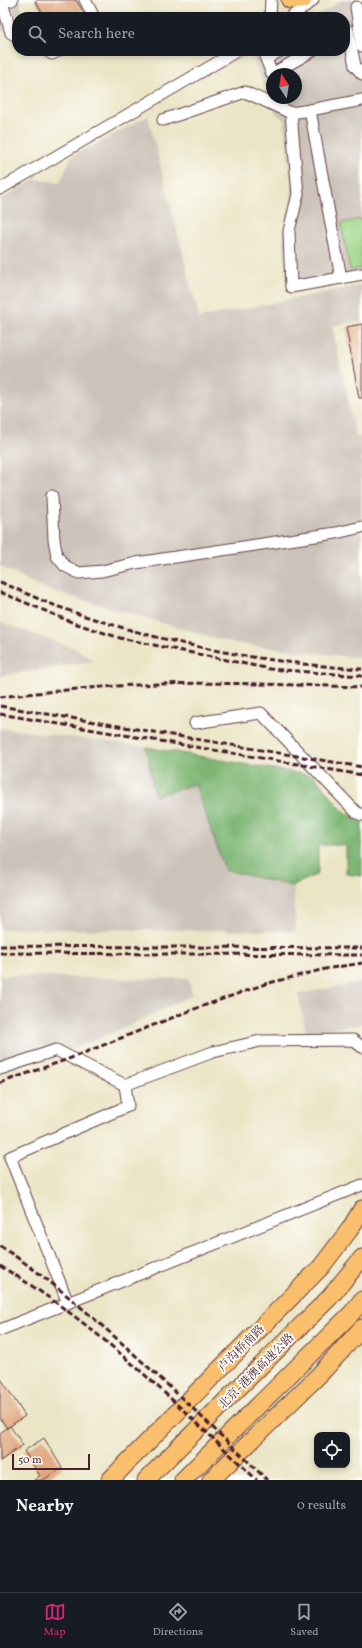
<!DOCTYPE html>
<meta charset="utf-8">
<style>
body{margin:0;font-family:Vollkorn,"Noto Serif SC",serif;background:#20242c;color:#f1f3f6}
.controls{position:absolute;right:12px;bottom:12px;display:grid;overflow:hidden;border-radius:8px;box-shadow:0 2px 6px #0003}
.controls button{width:36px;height:36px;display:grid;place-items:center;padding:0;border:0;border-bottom:1px solid #363941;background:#171b24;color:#f1f3f6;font:20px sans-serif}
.compass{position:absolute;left:266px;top:68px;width:36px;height:36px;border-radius:50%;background:#171b24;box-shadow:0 2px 6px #0003;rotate:348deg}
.scale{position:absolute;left:12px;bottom:10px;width:78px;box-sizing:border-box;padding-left:4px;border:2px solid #4a1f2b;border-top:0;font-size:11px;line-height:14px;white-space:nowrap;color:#4a1f2b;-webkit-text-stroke:3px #fdfcf7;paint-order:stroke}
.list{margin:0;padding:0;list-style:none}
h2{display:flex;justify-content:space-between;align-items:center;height:52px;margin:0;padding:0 16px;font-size:17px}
h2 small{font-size:13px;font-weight:400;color:#9ea1a6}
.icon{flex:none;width:22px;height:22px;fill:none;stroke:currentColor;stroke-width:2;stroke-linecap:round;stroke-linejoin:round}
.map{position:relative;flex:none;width:362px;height:1480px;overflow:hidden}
.search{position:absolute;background:#171b24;box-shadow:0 2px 6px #0003;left:12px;right:12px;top:12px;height:44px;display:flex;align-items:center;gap:10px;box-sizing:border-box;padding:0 14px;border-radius:16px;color:#9ea1a6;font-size:15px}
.sheet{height:112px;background:#171b24}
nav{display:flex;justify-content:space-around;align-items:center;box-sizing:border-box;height:56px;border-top:1px solid #363941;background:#171b24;font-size:11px;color:#9ea1a6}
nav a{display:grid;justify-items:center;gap:2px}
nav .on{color:#db2777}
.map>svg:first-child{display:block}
.industrial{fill:#ccc2b9;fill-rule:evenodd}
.green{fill:#9cd486;stroke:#737a58}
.forest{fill:#7db673;stroke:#646a4f}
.building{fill:#e1aa83}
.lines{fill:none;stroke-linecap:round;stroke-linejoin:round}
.minor-casing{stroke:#623d42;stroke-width:13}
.highway-casing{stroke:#623d42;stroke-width:19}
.minor{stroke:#fff;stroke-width:11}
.highway{stroke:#f9bf6d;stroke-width:17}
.rail{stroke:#4a1f2b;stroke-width:3;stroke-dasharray:6 3;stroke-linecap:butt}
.labels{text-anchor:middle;stroke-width:3.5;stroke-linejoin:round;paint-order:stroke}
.street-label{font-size:12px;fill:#4a1f2b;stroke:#fdfcf7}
</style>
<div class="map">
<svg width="362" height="1480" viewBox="0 0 362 1480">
<rect width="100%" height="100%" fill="#fdfcf7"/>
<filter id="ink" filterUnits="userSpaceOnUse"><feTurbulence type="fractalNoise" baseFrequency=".025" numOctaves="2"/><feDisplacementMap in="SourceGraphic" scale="8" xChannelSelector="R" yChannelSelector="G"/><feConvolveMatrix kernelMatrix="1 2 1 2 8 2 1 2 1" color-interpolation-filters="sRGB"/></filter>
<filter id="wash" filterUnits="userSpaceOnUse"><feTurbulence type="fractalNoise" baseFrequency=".012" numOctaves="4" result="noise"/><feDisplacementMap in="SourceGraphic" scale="16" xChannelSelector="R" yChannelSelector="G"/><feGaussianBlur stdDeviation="0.9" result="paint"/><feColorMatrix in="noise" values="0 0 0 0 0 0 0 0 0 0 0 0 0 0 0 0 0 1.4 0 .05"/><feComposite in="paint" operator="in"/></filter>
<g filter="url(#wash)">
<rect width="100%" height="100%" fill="#ebe5c6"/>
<!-- industrial -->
<g class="industrial">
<path d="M0,0H20L23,17H17V27L0,31Z"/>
<path d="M342,0H362V277L286,286L283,231L291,202L292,189L284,120L276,113L252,56L260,51H345V17H315ZM272,74H296V98H272Z"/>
<path d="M148,116L199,318L362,285V321L332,326L356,437H362L361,658L231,643L42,588L0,566V200L35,179L60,183L71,157Z"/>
<path d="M0,622L76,649L94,661L0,676Z"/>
<path d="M0,728L146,747L155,796L195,784L225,870L293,886L296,931L0,929Z"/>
<path d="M0,975L129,979L188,978L192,995L124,1028L85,1044L0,1073Z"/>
<path d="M362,982V1024L306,1032L298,994Z"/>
</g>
<!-- green -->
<path class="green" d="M362,219V268L350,270L341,223Z"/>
<!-- forest -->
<path class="forest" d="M146,747L314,776L342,810L362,822V876L346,874V845H318V874L292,886L225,870L195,784L155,796Z"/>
<g id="blocks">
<!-- building -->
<g class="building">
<path d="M36,0H76L86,17H45L35,1Z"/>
<path d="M362,324V398H359L346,327Z"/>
<path d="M0,1377L25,1416L7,1428L0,1418Z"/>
<path d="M10,1426L23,1445L0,1461V1433Z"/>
<path d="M44,1438L62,1468L43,1480H34L40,1476L24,1451Z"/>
</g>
</g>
</g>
<g filter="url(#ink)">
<use href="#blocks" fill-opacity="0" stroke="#623d42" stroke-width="1"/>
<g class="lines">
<!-- minor casing -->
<g class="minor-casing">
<g id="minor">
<path d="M12,0L2,2L11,33L17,36"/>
<path d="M85,0L94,17"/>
<path d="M356,7L362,46"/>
<path d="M270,17L271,0"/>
<path d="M291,17L313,0"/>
<path d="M345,32L348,30L355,66L362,74"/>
<path d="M47,51L52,54L58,51"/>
<path d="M272,74L312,51"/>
<path d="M272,74L266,59L280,51"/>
<path d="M362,100L310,110L341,278L362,274"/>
<path d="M310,110L291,113L298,194L289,231L291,287L341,278"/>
<path d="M163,120L245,92L291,113"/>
<path d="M0,189L237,51"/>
<path d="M52,496L54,540L57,556L65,566L79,573L102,571L136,563L336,533L362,527"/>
<path d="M195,723L261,713L356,812L362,815"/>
<path d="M0,1069L56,1050L125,1085L213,1052L260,1041L353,1040L362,1047"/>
<path d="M68,1303L10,1157L128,1106L125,1085"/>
<path d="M0,1330L362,1185"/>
</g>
</g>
<!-- highway casing -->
<g class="highway-casing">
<g id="highway">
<path d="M290,0H303"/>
<path d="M110,1480L321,1267L350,1229L362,1209"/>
<path d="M146,1480L330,1297L362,1258"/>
<path d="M183,1480L351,1314L362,1300"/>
<path d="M211,1480L320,1374L362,1328"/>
</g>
</g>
<!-- minor -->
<use href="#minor" class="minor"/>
<!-- highway -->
<use href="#highway" class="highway"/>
<!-- rail -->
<g class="rail">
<path d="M0,582C20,590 39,600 59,607C156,642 259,663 362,669"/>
<path d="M0,592L74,623L120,638L270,669L362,676"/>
<path d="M0,697C45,692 91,687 137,685C211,681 287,685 362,687"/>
<path d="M0,706L362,767"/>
<path d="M0,714L362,775"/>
<path d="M0,946L362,948"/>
<path d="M0,953L362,955"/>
<path d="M0,1083L71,1058L189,1011L265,984L325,969L362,963"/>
<path d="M0,1246C45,1275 86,1311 126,1347C174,1390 221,1435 267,1480"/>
<path d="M0,1266C97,1323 175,1403 257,1480"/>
</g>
</g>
</g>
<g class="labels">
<!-- street labels -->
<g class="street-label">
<text transform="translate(241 1348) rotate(-45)" y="4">卢沟桥南路</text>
<text transform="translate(256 1371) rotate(-45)" y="4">北京-港澳高速公路</text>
</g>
</g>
</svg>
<div class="controls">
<button><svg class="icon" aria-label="locate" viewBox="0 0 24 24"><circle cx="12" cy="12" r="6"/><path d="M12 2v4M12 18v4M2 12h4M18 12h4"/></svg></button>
</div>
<svg class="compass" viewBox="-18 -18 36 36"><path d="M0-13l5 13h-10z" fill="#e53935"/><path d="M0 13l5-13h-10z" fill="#9ea1a6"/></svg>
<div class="scale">50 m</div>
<div class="search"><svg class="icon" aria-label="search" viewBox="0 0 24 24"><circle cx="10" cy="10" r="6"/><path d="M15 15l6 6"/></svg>Search here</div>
</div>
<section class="sheet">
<h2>Nearby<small>0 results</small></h2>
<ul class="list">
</ul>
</section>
<nav>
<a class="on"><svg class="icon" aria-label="map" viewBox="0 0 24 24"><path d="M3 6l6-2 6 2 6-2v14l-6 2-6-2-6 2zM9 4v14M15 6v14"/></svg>Map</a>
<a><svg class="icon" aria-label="directions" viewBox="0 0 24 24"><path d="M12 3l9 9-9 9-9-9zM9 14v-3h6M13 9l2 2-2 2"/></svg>Directions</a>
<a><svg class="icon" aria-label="saved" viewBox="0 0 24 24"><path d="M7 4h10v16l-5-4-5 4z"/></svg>Saved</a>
</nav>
